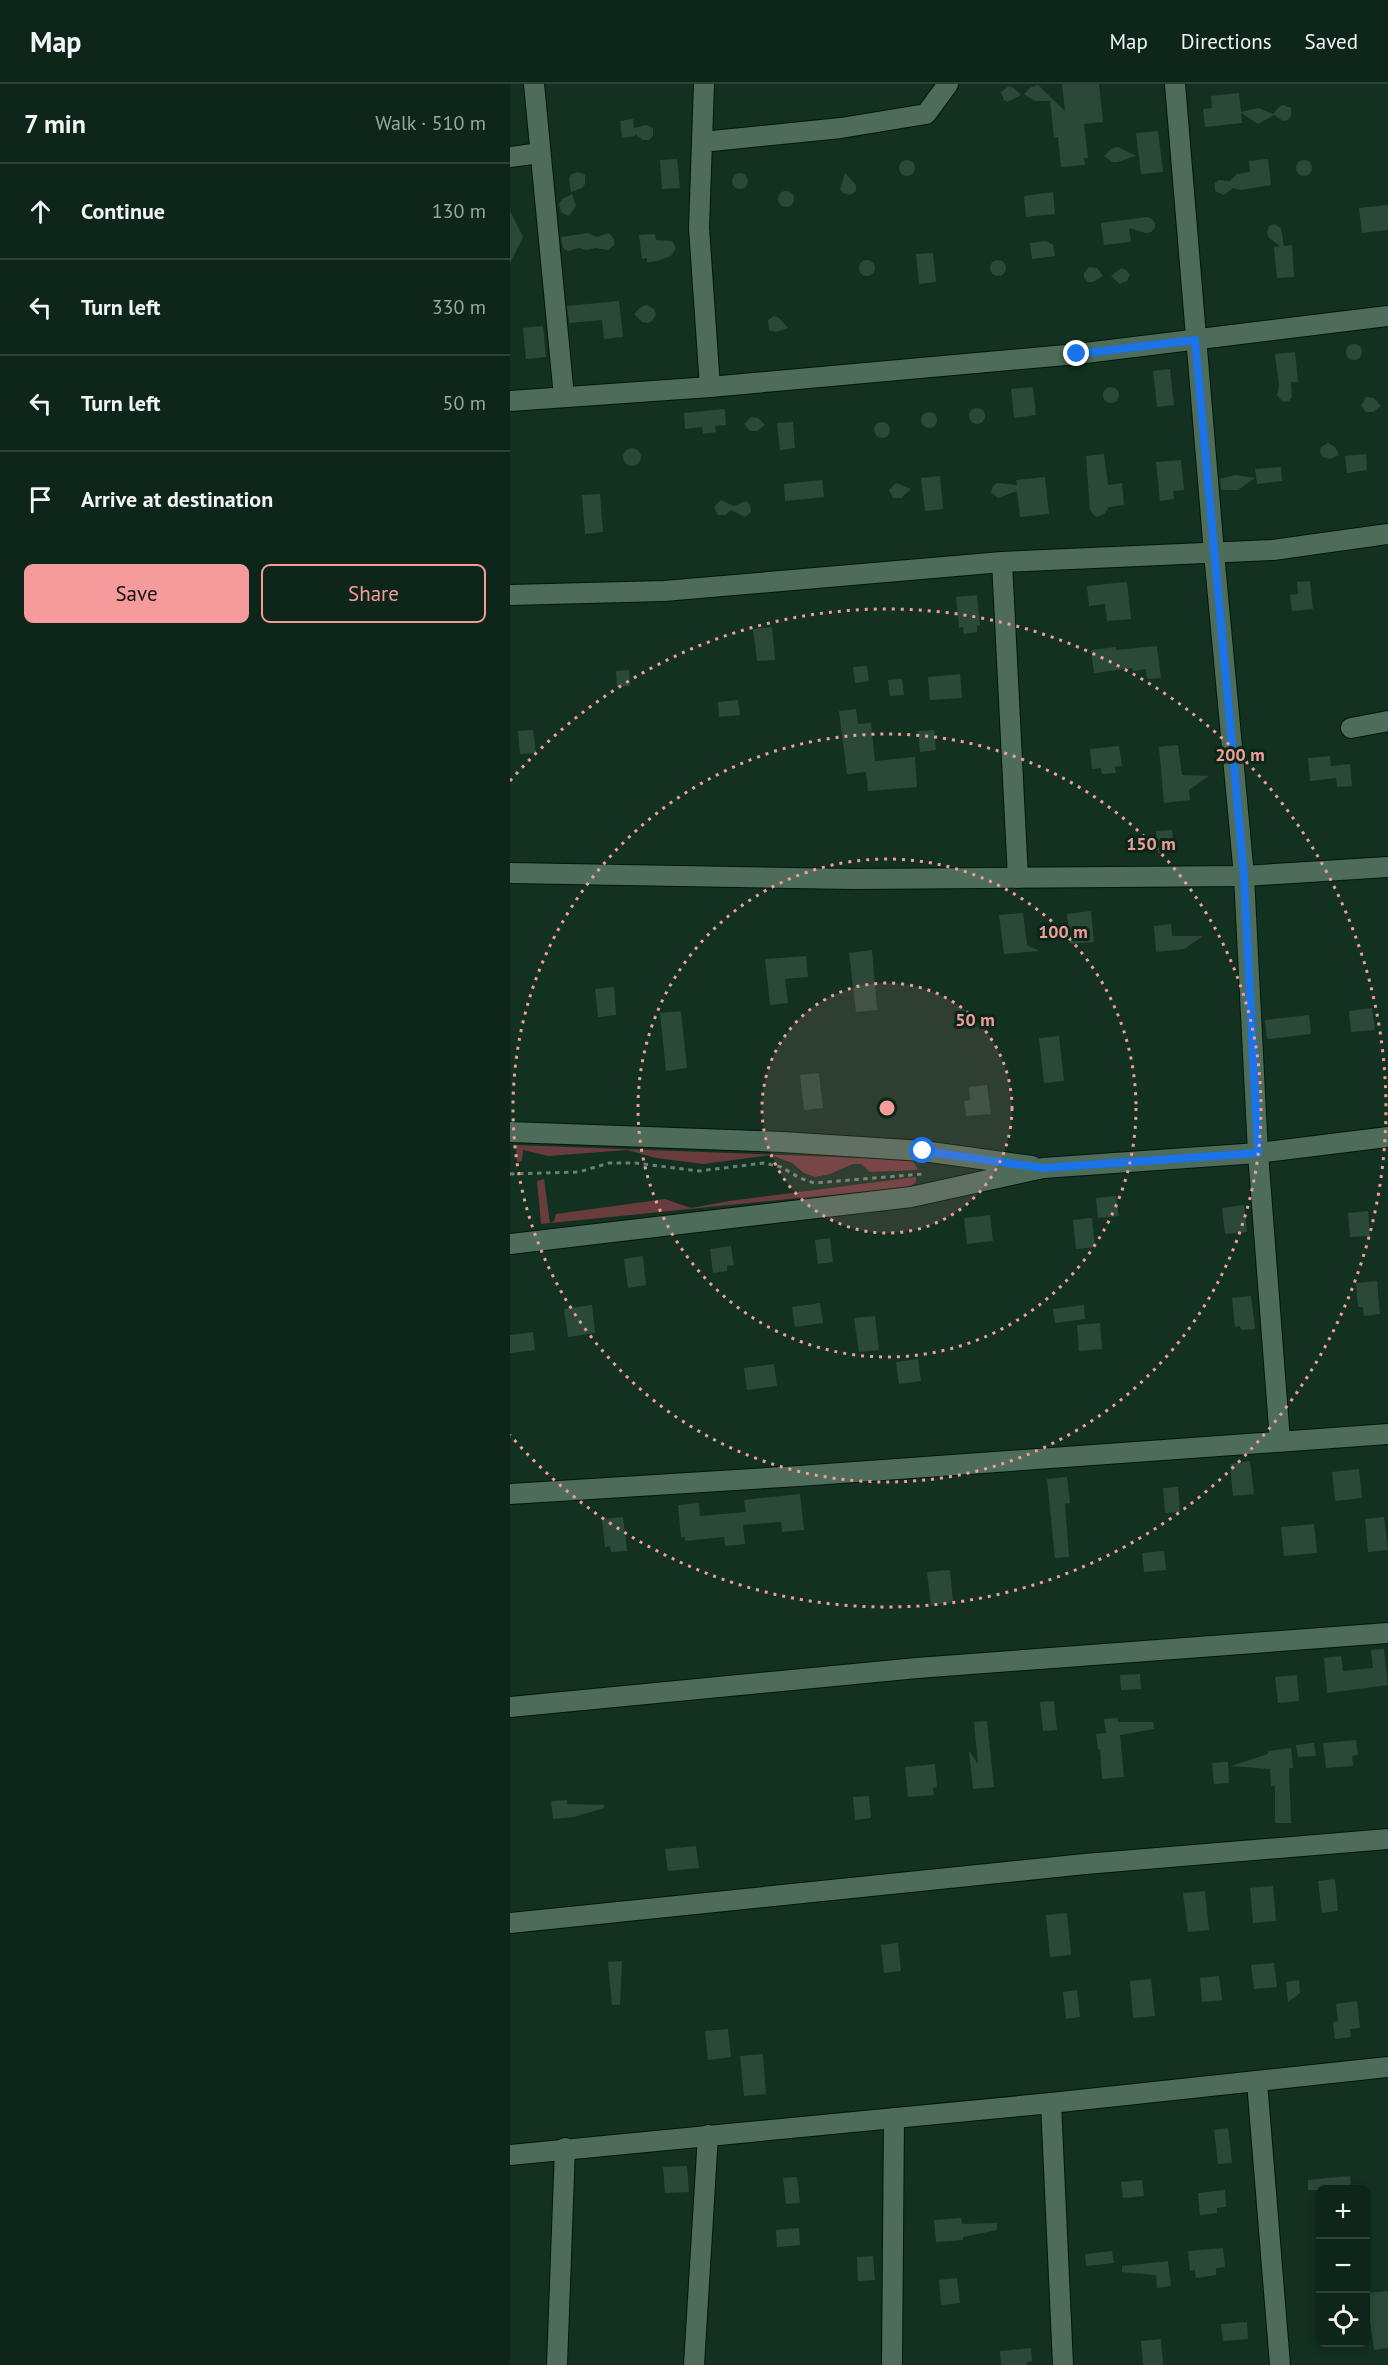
<!DOCTYPE html>
<meta charset="utf-8">
<style>
body{margin:0;font-family:"PT Sans",sans-serif;background:#172d22;color:#f1f3f6}
.controls{position:absolute;right:18px;bottom:18px;display:grid;overflow:hidden;border-radius:9px;box-shadow:0 3px 9px #0003}
.controls button{width:54px;height:54px;display:grid;place-items:center;padding:0;border:0;border-bottom:2px solid #2e4238;background:#0e2519;color:#f1f3f6;font:30px sans-serif}
.stop{position:absolute;width:18px;height:18px;margin:-14px;border:4px solid #1a73e8;border-radius:50%;background:#fff}
.stop.end{background:#1a73e8;border-color:#fff;box-shadow:0 2px 6px #0008}
.list{margin:0;padding:0;list-style:none}
h2{display:flex;justify-content:space-between;align-items:center;height:78px;margin:0;padding:0 24px;font-size:26px}
h2 small{font-size:20px;font-weight:400;color:#9ba5a2}
.list li{display:grid;grid-template-columns:39px 1fr auto;gap:18px;align-items:center;box-sizing:border-box;height:96px;padding:0 24px;border-top:2px solid #2e4238}
.list b{display:block;font-size:22px;white-space:nowrap}
.list em{font-size:20px;font-style:normal;color:#9ba5a2}
.actions{display:flex;gap:12px;padding:18px 24px}
.actions a{flex:1;padding:14px 0;border:2px solid #f59b9b;border-radius:9px;text-align:center;font-size:21px;color:#f59b9b}
.actions .main{background:#f59b9b;color:#111}
.icon{flex:none;width:33px;height:33px;fill:none;stroke:currentColor;stroke-width:2;stroke-linecap:round;stroke-linejoin:round}
.map{position:relative;flex:none;width:878px;height:2281px;overflow:hidden}
header{display:flex;align-items:center;gap:36px;box-sizing:border-box;height:84px;padding:0 30px;background:#0e2519;border-bottom:2px solid #2e4238}
header strong{font-size:28px}
nav{display:flex;gap:33px;margin-inline-start:auto;font-size:21px}
main{display:flex}
aside{flex:1;background:#0e2519}
.map>svg:first-child{display:block}
.green{fill:#683b3c}
.building{fill:#2b4938}
.lines{fill:none;stroke-linecap:round;stroke-linejoin:round}
.street-casing{stroke:#00180a;stroke-width:22}
.path{stroke:#688173;stroke-width:3;stroke-dasharray:4.5 4.5;stroke-linecap:butt}
.street{stroke:#4d6c59;stroke-width:20}
.route{stroke:#1a73e8;stroke-width:8}
.ring{fill:none;stroke:#f59b9b;stroke-width:3;stroke-dasharray:3 6}
.centre{fill:#f59b9b;stroke:#092717;stroke-width:3}
.ring-label{font-size:18px;text-anchor:middle;font-weight:bold;fill:#f59b9b;stroke:#092717;stroke-width:6;stroke-linejoin:round;paint-order:stroke}
</style>
<header>
<strong>Map</strong>
<nav><a>Map</a><a>Directions</a><a>Saved</a></nav>
</header>
<main>
<aside>
<h2>7 min<small>Walk · 510 m</small></h2>
<ul class="list">
<li><svg class="icon" aria-label="ahead" viewBox="0 0 24 24"><path d="M12 20V5M6 11l6-6 6 6"/></svg><div><b>Continue</b></div><em>130 m</em></li>
<li><svg class="icon" aria-label="left" viewBox="0 0 24 24"><path d="M17 20v-9H6M10 6l-5 5 5 5"/></svg><div><b>Turn left</b></div><em>330 m</em></li>
<li><svg class="icon" aria-label="left" viewBox="0 0 24 24"><path d="M17 20v-9H6M10 6l-5 5 5 5"/></svg><div><b>Turn left</b></div><em>50 m</em></li>
<li><svg class="icon" aria-label="arrive" viewBox="0 0 24 24"><path d="M6 21V4h12l-3 4 3 4H6"/></svg><div><b>Arrive at destination</b></div></li>
</ul>
<div class="actions"><a class="main">Save</a><a>Share</a></div>
</aside>
<div class="map">
<svg width="878" height="2281" viewBox="0 0 878 2281">
<rect width="100%" height="100%" fill="#133121"/>
<!-- green -->
<g class="green">
<path d="M6,1061L379,1075L403,1077L408,1086L360,1088L351,1080H343L320,1090L305,1093L294,1089L282,1079L261,1071L193,1080L146,1074L117,1066L38,1072L13,1066L12,1077L7,1078Z"/>
<path d="M406,1093V1098L399,1103L31,1140L27,1097L34,1095L40,1139L44,1137L46,1130L155,1115L181,1124L219,1117Z"/>
</g>
<!-- building -->
<g class="building">
<path d="M552,0H589L593,38L574,40L578,74H574L575,81L551,83L548,53L544,54L540,17H525L514,10L521,3L528,1L555,27Z"/>
<path d="M499,2L504,4L511,11L498,18L494,16L491,8Z"/>
<path d="M729,9L731,28L748,24L763,30L769,23L773,21L781,24V32L778,36L773,37L764,31L748,40L731,29L732,39L695,43L693,25L702,24L701,12Z"/>
<path d="M123,35L124,44L136,41L143,44V52L139,56H133L125,50V52L112,54L110,37Z"/>
<path d="M648,47L653,88L631,90L626,49Z"/>
<path d="M606,63H608L626,72L607,78H602L594,72L601,65Z"/>
<path d="M167,75L170,104L152,105L150,76Z"/>
<path d="M758,75L761,101L731,106L723,104L714,111L705,107V99L709,96L720,97L727,90L740,88L739,77Z"/>
<circle cx="397" cy="84" r="8"/>
<circle cx="794" cy="84" r="8"/>
<path d="M68,88L75,91V100L72,104L61,108L59,94L62,90Z"/>
<path d="M335,89L346,101V107L340,111L333,109L330,105Z"/>
<circle cx="230" cy="97" r="8"/>
<circle cx="276" cy="115" r="8"/>
<path d="M543,108L545,130L516,133L514,112Z"/>
<path d="M62,110L66,122L59,132L51,128L49,120L52,115Z"/>
<path d="M878,121V146L852,149L849,124Z"/>
<path d="M0,127L13,153L0,179Z"/>
<path d="M637,133L642,135L645,139V144L641,148L636,149L619,144L621,158L594,161L591,139Z"/>
<path d="M764,140L771,144L774,162L782,161L784,193L767,194L764,163L770,162L759,154L757,149L759,142Z"/>
<path d="M78,149L87,153L99,149L104,155V161L98,166L86,164L76,166L69,164L58,167L53,164L51,153Z"/>
<path d="M145,150L146,156L162,157L166,164L161,172L147,177L137,178V174L132,175L129,151Z"/>
<path d="M536,157L543,161L545,172L522,175L520,159Z"/>
<path d="M423,169L426,198L409,200L406,170Z"/>
<circle cx="357" cy="184" r="8"/>
<circle cx="488" cy="184" r="8"/>
<path d="M579,183L587,184L593,192L583,198H578L574,194V189Z"/>
<path d="M611,184L616,186L620,191L617,197L610,200L601,192Z"/>
<path d="M109,217L113,253L94,255L92,236L59,239L57,222Z"/>
<path d="M137,221L144,225L146,230L143,236L138,239L132,238L124,230L131,223Z"/>
<path d="M264,232L269,234L278,244L266,248L259,246L258,236Z"/>
<path d="M33,242L36,273L16,275L13,244Z"/>
<circle cx="844" cy="268" r="8"/>
<path d="M785,268L788,298H781L782,313L779,317L773,318L767,311L769,302L765,270Z"/>
<path d="M660,285L664,321L647,323L643,287Z"/>
<path d="M523,303L526,331L504,334L501,305Z"/>
<circle cx="601" cy="311" r="8"/>
<path d="M856,313L864,314L871,322L863,328H856L851,322Z"/>
<circle cx="467" cy="332" r="8"/>
<path d="M215,325L216,341L205,342L206,348L193,350L192,343L175,345L174,329Z"/>
<circle cx="419" cy="336" r="8"/>
<path d="M241,333L248,334L255,341L247,347H240L234,340Z"/>
<path d="M283,338L285,364L270,366L267,339Z"/>
<circle cx="372" cy="346" r="8"/>
<path d="M818,359L825,363L829,371L820,375L813,373L810,368L811,363Z"/>
<circle cx="122" cy="373" r="9"/>
<path d="M594,370L598,401L612,399L614,421L599,423L594,430L587,433L583,430L580,426L576,372Z"/>
<path d="M856,370L857,386L837,389L835,372Z"/>
<path d="M671,376L674,406L663,407L664,415L650,417L646,378Z"/>
<path d="M771,383L772,397L747,400L745,385Z"/>
<path d="M726,391L745,394L728,406H711L710,395Z"/>
<path d="M430,392L433,425L415,427L411,394Z"/>
<path d="M535,393L539,430L510,433L507,407L488,414L481,408L483,402L487,399L507,401L506,396Z"/>
<path d="M312,396L314,413L275,417L274,400Z"/>
<path d="M386,399L389,400L401,405L391,414H383L379,406Z"/>
<path d="M90,410L93,448L75,450L72,411Z"/>
<path d="M211,416L224,422L236,417L240,421L241,428L235,433L221,426L215,431H208L204,423Z"/>
<path d="M800,497L803,525L782,527L780,511L788,510L787,498Z"/>
<path d="M617,498L621,535L597,537L595,520L579,522L577,502Z"/>
<path d="M467,511L470,541L467,542V548L454,550L453,543L449,544L446,513Z"/>
<path d="M262,543L265,576L247,577L243,545Z"/>
<path d="M647,562L651,594L637,595L636,585L623,587L622,584L584,589L581,566L606,563V566Z"/>
<path d="M357,582L359,597L345,599L343,583Z"/>
<path d="M119,586L120,602L107,603L106,587Z"/>
<path d="M450,590L452,614L420,616L418,593Z"/>
<path d="M392,595L394,611L380,612L378,596Z"/>
<path d="M228,616L230,631L209,633L208,618Z"/>
<path d="M346,625L348,640L361,639L365,677L405,673L407,703L358,707L356,688L337,690L329,627Z"/>
<path d="M23,646L26,669L10,670L8,647Z"/>
<path d="M424,646L426,666L410,668L408,647Z"/>
<path d="M668,661L672,691L699,692L679,706L680,716L654,719L649,663Z"/>
<path d="M609,662L612,682L605,683L606,689L592,690L591,684L582,685L580,665Z"/>
<path d="M820,672L821,682L840,680L842,702L827,703L826,694L800,697L798,674Z"/>
<path d="M662,746L664,767L648,769L646,747Z"/>
<path d="M581,827L584,858L560,860L557,830Z"/>
<path d="M513,829L517,861L529,867L494,870L489,831Z"/>
<path d="M661,840L662,852H693L674,865L646,868L644,842Z"/>
<path d="M362,866L367,926L346,928L339,869Z"/>
<path d="M296,872L298,893L275,895L278,919L260,921L255,875Z"/>
<path d="M104,903L106,931L88,933L85,905Z"/>
<path d="M862,924L865,946L841,948L839,927Z"/>
<path d="M171,927L177,984L156,987L150,929Z"/>
<path d="M799,931L801,950L757,955L755,936Z"/>
<path d="M549,952L554,997L534,999L529,954Z"/>
<path d="M309,989L313,1024L294,1026L290,991Z"/>
<path d="M477,1001L481,1030L456,1032L454,1017L460,1016L459,1003Z"/>
<path d="M606,1112L609,1132L588,1134L586,1114Z"/>
<path d="M734,1121L737,1148L715,1150L712,1124Z"/>
<path d="M858,1127L860,1152L840,1153L838,1129Z"/>
<path d="M480,1131L483,1157L457,1160L454,1134Z"/>
<path d="M582,1134L585,1163L566,1165L563,1136Z"/>
<path d="M320,1154L323,1178L308,1180L305,1156Z"/>
<path d="M221,1162L224,1181L217,1182V1187L203,1189L200,1165Z"/>
<path d="M133,1172L136,1201L118,1204L114,1175Z"/>
<path d="M867,1197L870,1230L854,1232L853,1223H848L846,1199Z"/>
<path d="M741,1212L745,1245L731,1246L730,1242L725,1243L722,1214Z"/>
<path d="M310,1219L313,1239L285,1243L282,1223Z"/>
<path d="M82,1221L85,1249L58,1253L54,1225Z"/>
<path d="M574,1221L575,1235L545,1239L543,1225Z"/>
<path d="M365,1232L369,1266L349,1268L344,1234Z"/>
<path d="M590,1239L592,1265L569,1267L567,1241Z"/>
<path d="M23,1248L25,1266L0,1269V1251Z"/>
<path d="M408,1275L411,1297L389,1300L386,1278Z"/>
<path d="M264,1280L267,1302L237,1306L234,1284Z"/>
<path d="M740,1377L744,1410L723,1412L720,1380Z"/>
<path d="M849,1385L852,1414L825,1417L822,1388Z"/>
<path d="M557,1393L560,1419L555,1420L559,1473L545,1474L537,1395Z"/>
<path d="M668,1403L670,1428L655,1429L653,1404Z"/>
<path d="M290,1410L294,1446L272,1448L271,1438L233,1441L235,1460L215,1462L214,1453L175,1457V1453H171L168,1421L189,1419L190,1432L236,1428L234,1416Z"/>
<path d="M113,1433L117,1467L101,1468L100,1462L95,1463L92,1435Z"/>
<path d="M874,1433L878,1466L858,1468L855,1435Z"/>
<path d="M804,1440L807,1469L774,1472L771,1443Z"/>
<path d="M654,1467L656,1486L634,1488L632,1469Z"/>
<path d="M440,1486L443,1518L421,1521L417,1488Z"/>
<path d="M874,1565L878,1601L817,1609L814,1574L831,1572L833,1587L863,1584L861,1566Z"/>
<path d="M630,1590L631,1605L611,1606L610,1591Z"/>
<path d="M787,1591L789,1617L768,1619L765,1593Z"/>
<path d="M544,1617L547,1646L533,1647L530,1618Z"/>
<path d="M608,1634V1638H643L644,1645L610,1651L614,1693L592,1695L590,1665H588L586,1650L596,1649L594,1635Z"/>
<path d="M477,1637L484,1703L463,1705L459,1667L468,1680L464,1638Z"/>
<path d="M846,1656L848,1671L842,1672L843,1682L816,1684L813,1659Z"/>
<path d="M804,1659L806,1672L788,1673L786,1661Z"/>
<path d="M781,1664L783,1684H779L781,1739H765V1702H761L760,1685L721,1682L758,1670V1667Z"/>
<path d="M712,1678H718L719,1699L704,1700L702,1679Z"/>
<path d="M425,1680L427,1703L423,1704L424,1711L398,1713L395,1683Z"/>
<path d="M359,1712L361,1734L345,1736L343,1713Z"/>
<path d="M57,1716V1720L94,1721V1724L64,1733L43,1735L41,1717Z"/>
<path d="M186,1762L189,1784L158,1787L155,1765Z"/>
<path d="M825,1795L828,1827L812,1829L808,1797Z"/>
<path d="M763,1802L766,1837L743,1839L740,1804Z"/>
<path d="M695,1807L699,1846L678,1848L673,1809Z"/>
<path d="M557,1829L561,1871L540,1873L536,1831Z"/>
<path d="M388,1859L391,1887L374,1889L371,1861Z"/>
<path d="M112,1877L110,1921H102L98,1878Z"/>
<path d="M764,1879L767,1903L744,1905L741,1881Z"/>
<path d="M709,1892L712,1916L692,1918L690,1894Z"/>
<path d="M641,1895L645,1932L623,1934L620,1897Z"/>
<path d="M789,1896L790,1909L778,1918L776,1898Z"/>
<path d="M567,1906L570,1933L556,1935L553,1908Z"/>
<path d="M847,1917L850,1944L840,1945L841,1953L825,1955L823,1938L828,1937L826,1920Z"/>
<path d="M218,1945L221,1973L198,1976L195,1947Z"/>
<path d="M253,1970L256,2010L234,2012L230,1972Z"/>
<path d="M718,2044L722,2079L708,2080L704,2046Z"/>
<path d="M177,2082L179,2108L155,2109L153,2083Z"/>
<path d="M840,2092L841,2106H798V2096Z"/>
<path d="M287,2093L290,2119L276,2120L273,2094Z"/>
<path d="M632,2096L634,2112L613,2114L611,2098Z"/>
<path d="M715,2106L716,2123L707,2124V2129L690,2131L688,2109Z"/>
<path d="M451,2134L452,2140L487,2139V2146L453,2153V2156L426,2158L424,2136Z"/>
<path d="M289,2144L290,2161L267,2163L266,2146Z"/>
<path d="M713,2164L715,2183L706,2184V2191L686,2194L685,2186L680,2187L678,2167Z"/>
<path d="M602,2167L604,2179L576,2182L575,2170Z"/>
<path d="M363,2172L365,2196L348,2197L347,2173Z"/>
<path d="M658,2177L661,2202L647,2204L646,2191L612,2188V2182Z"/>
<path d="M447,2194L450,2219L431,2221L429,2196Z"/>
<path d="M878,2207V2264L864,2266L856,2209Z"/>
<path d="M737,2238L738,2255L713,2257L711,2240Z"/>
<path d="M651,2255L653,2281H633L631,2257Z"/>
<path d="M521,2264L522,2277L517,2278V2281H491L490,2267Z"/>
</g>
<g class="lines">
<!-- street casing -->
<g class="street-casing">
<g id="street">
<path d="M24,0L54,313"/>
<path d="M194,0L189,144L200,303"/>
<path d="M665,0L704,469L734,792L748,1069L770,1357"/>
<path d="M192,58L331,44L416,30L438,0"/>
<path d="M0,73L30,69"/>
<path d="M0,317L200,303L567,270L878,232"/>
<path d="M492,478L508,794"/>
<path d="M0,511L154,507L492,478L763,466L878,450"/>
<path d="M841,644L878,637"/>
<path d="M0,789L344,795L734,792L878,783"/>
<path d="M0,1048L272,1058L413,1067L522,1082"/>
<path d="M0,1160L401,1113L533,1084L748,1069L878,1053"/>
<path d="M0,1410L289,1392L878,1350"/>
<path d="M0,1623L407,1584L878,1549"/>
<path d="M0,1839L575,1780L878,1755"/>
<path d="M747,1998L770,2281"/>
<path d="M541,2019L553,2281"/>
<path d="M0,2071L541,2019L878,1983"/>
<path d="M47,2281L55,2064"/>
<path d="M184,2281L198,2051"/>
<path d="M382,2281L384,2034"/>
</g>
</g>
<!-- path -->
<path class="path" d="M0,1090L69,1088L99,1079H125L189,1087L254,1079L271,1083L290,1094L304,1099L413,1090"/>
<!-- street -->
<use href="#street" class="street"/>
</g>
<g class="lines">
<!-- route -->
<path class="route" d="M413,1067L533,1084L748,1069L734,792L685,256L567,270"/>
</g>
<!-- distance rings -->
<circle cx="377" cy="1024" r="125" fill="#f59b9b" fill-opacity=".12"/>
<g class="ring">
<circle cx="377" cy="1024" r="125"/>
<circle cx="377" cy="1024" r="249"/>
<circle cx="377" cy="1024" r="374"/>
<path d="M0 697A499 499 0 1 1 0 1351"/>
</g>
<circle cx="377" cy="1024" r="9" class="centre"/>
<g class="ring-label">
<text x="730" y="677">200 m</text>
<text x="641" y="766">150 m</text>
<text x="553" y="854">100 m</text>
<text x="465" y="942">50 m</text>
</g>
</svg>
<div class="controls">
<button>+</button>
<button>−</button>
<button><svg class="icon" aria-label="locate" viewBox="0 0 24 24"><circle cx="12" cy="12" r="6"/><path d="M12 2v4M12 18v4M2 12h4M18 12h4"/></svg></button>
</div>
<div class="stop" style="left:413px;top:1067px"></div>
<div class="stop end" style="left:567px;top:270px"></div>
</div>
</main>
